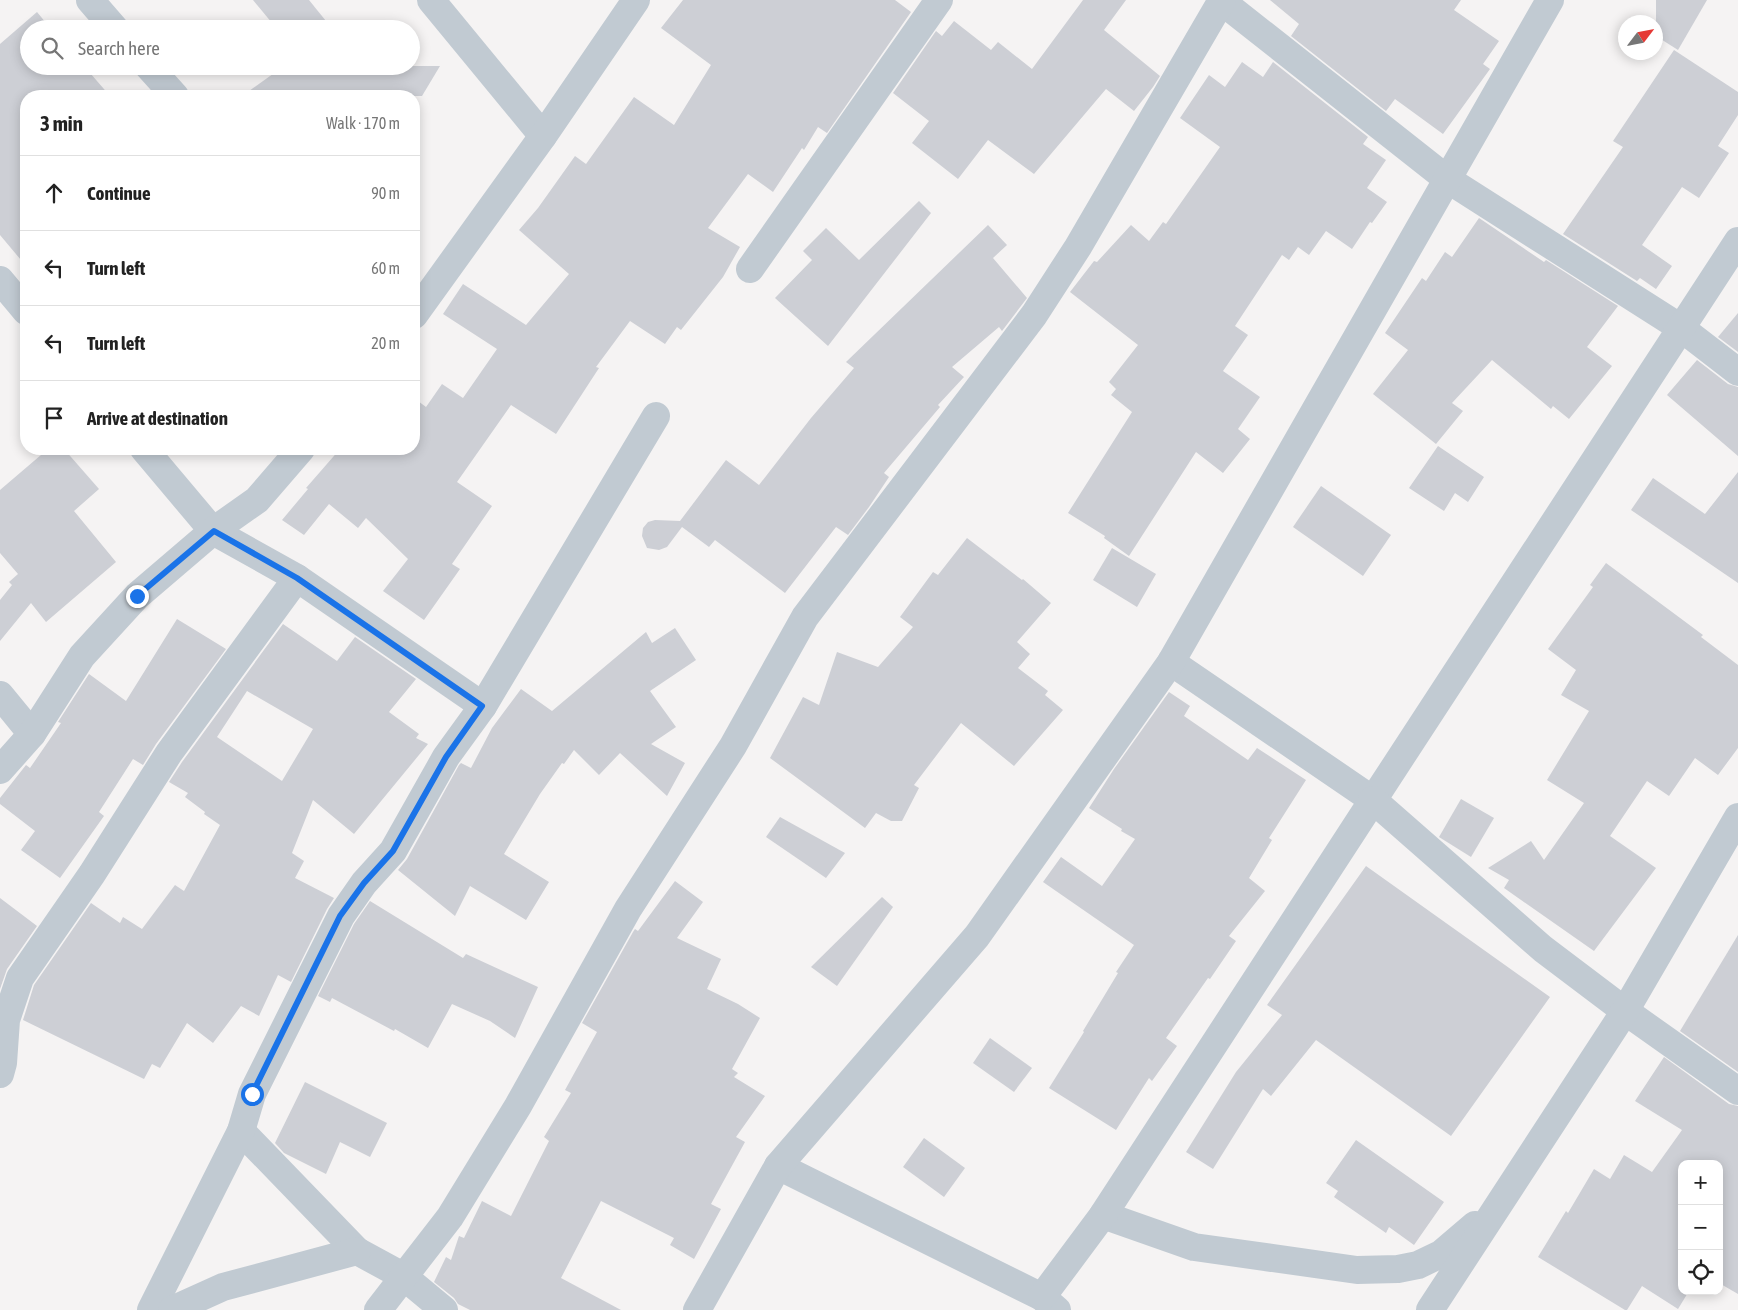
<!DOCTYPE html>
<meta charset="utf-8">
<style>
body{margin:0;font-family:"Asap Condensed",sans-serif;background:#f6f6f6;color:#222}
.controls{position:absolute;right:15px;bottom:15px;display:grid;overflow:hidden;border-radius:10px;box-shadow:0 2px 12px #0003}
.controls button{width:45px;height:45px;display:grid;place-items:center;padding:0;border:0;border-bottom:1px solid #e0e0e0;background:#fff;color:#222;font:25px sans-serif}
.compass{position:absolute;left:1618px;top:15px;width:45px;height:45px;border-radius:50%;background:#fff;box-shadow:0 2px 12px #0003;rotate:58deg}
.stop{position:absolute;width:15px;height:15px;margin:-11px;border:4px solid #1a73e8;border-radius:50%;background:#fff}
.stop.end{background:#1a73e8;border-color:#fff;box-shadow:0 1px 5px #0008}
.list{margin:0;padding:0;list-style:none}
h2{display:flex;justify-content:space-between;align-items:center;height:65px;margin:0;padding:0 20px;font-size:21px}
h2 small{font-size:16px;font-weight:400;color:#767676}
.list li{display:grid;grid-template-columns:32px 1fr auto;gap:15px;align-items:center;box-sizing:border-box;height:75px;padding:0 20px;border-top:1px solid #e0e0e0}
.list b{display:block;font-size:19px;white-space:nowrap}
.list em{font-size:16px;font-style:normal;color:#767676}
.icon{flex:none;width:28px;height:28px;fill:none;stroke:currentColor;stroke-width:2;stroke-linecap:round;stroke-linejoin:round}
.map{position:relative;flex:none;width:1738px;height:1310px;overflow:hidden}
.search{position:absolute;background:#fff;box-shadow:0 2px 12px #0003;left:20px;top:20px;width:400px;height:55px;display:flex;align-items:center;gap:12px;box-sizing:border-box;padding:0 18px;border-radius:28px;color:#767676;font-size:19px}
.panel{position:absolute;background:#fff;box-shadow:0 2px 12px #0003;left:20px;top:90px;width:400px;height:365px;border-radius:20px}
.map>svg:first-child{display:block}
.building{fill:#cdcfd5;fill-rule:evenodd}
.lines{fill:none;stroke-linecap:round;stroke-linejoin:round}
.minor{stroke:#c1cad2;stroke-width:28}
.route{stroke:#1a73e8;stroke-width:6}
</style>
<div class="map">
<svg width="1738" height="1310" viewBox="0 0 1738 1310">
<rect width="100%" height="100%" fill="#f5f3f3"/>
<!-- building -->
<g class="building">
<path d="M253,0H309L330,26L327,29H277Z"/>
<path d="M683,0H895L911,12L827,133L818,127L804,150L802,148L773,192L748,174L708,228L740,247L723,277L681,330L677,327L665,344L630,321L596,367L599,368L556,434L511,405L457,482L492,506L452,564L460,569L424,620L383,591L408,559L366,518L358,528L329,504L304,535L282,520L308,489L306,488L340,449H414V398L426,407L442,384L463,398L497,349L443,314L463,284L526,325L569,274L519,230L538,208L575,156L586,164L634,97L674,125L711,65L661,28Z"/>
<path d="M1083,0H1126L1104,30L1160,76L1153,87L1134,111L1106,89L1034,174L988,140L958,179L912,143L929,121L893,93L936,31L942,36L954,21L991,50L998,42L1032,69Z"/>
<path d="M1270,0H1461L1454,10L1499,41L1483,64L1490,69L1443,134L1395,99L1386,111L1291,36L1299,24Z"/>
<path d="M1656,0H1707L1678,50L1656,36Z"/>
<path d="M37,12L51,29H29V66H84L110,96H26V266L0,235V44Z"/>
<path d="M1674,50L1738,92V115L1718,146L1729,153L1699,198L1682,187L1642,245L1672,266L1656,289L1640,278L1637,281L1563,234L1623,147L1613,141Z"/>
<path d="M1242,62L1263,77L1273,62L1368,137L1363,144L1386,160L1367,188L1387,202L1372,223L1370,222L1352,249L1326,231L1309,255L1298,247L1289,260L1282,255L1235,326L1248,335L1223,371L1260,397L1238,429L1250,439L1223,473L1196,452L1129,556L1104,538L1105,536L1068,513L1132,412L1111,395L1116,389L1109,382L1138,345L1070,292L1094,261L1097,262L1131,225L1149,241L1163,222L1166,224L1220,147L1180,118L1209,75L1225,87Z"/>
<path d="M284,66H440L422,96H242Z"/>
<path d="M919,201L931,213L828,346L775,298L812,260L803,251L826,228L859,260Z"/>
<path d="M1479,218L1544,262L1546,260L1618,306L1587,347L1612,366L1569,419L1553,406L1551,409L1492,360L1452,403L1463,411L1436,444L1373,394L1408,350L1385,333L1422,278L1426,281L1445,252L1452,257Z"/>
<path d="M988,225L1007,245L993,258L1027,298L1002,331L999,327L952,367L964,377L938,405L940,407L884,473L889,477L869,507L848,535L836,527L785,593L715,540L709,547L682,527L667,547L659,550L647,548L642,536L643,528L648,522L655,520L680,521L726,460L759,485L811,418L854,368L846,362Z"/>
<path d="M1738,313V352L1718,337Z"/>
<path d="M1697,360L1728,384L1738,387V456L1667,395Z"/>
<path d="M1438,446L1484,477L1468,502L1455,493L1444,511L1409,488Z"/>
<path d="M48,449H64L99,489L74,511L116,562L46,622L31,603L0,641V600L12,585L9,582L18,574L0,553V490Z"/>
<path d="M1738,472V583L1631,510L1653,478L1705,514Z"/>
<path d="M1321,486L1391,535L1363,576L1293,527Z"/>
<path d="M967,538L1022,580L1023,579L1051,603L1017,642L1030,654L1018,668L1048,691L1045,695L1063,710L1014,766L961,723L914,785L919,788L902,821H891L876,813L865,828L770,758L803,697L819,705L837,652L878,667L913,627L900,617L933,572L938,575Z"/>
<path d="M1112,548L1156,574L1137,607L1093,580Z"/>
<path d="M1606,563L1703,635L1701,637L1738,665V748L1718,775L1695,758L1669,796L1647,781L1610,836L1656,868L1594,951L1504,888L1509,880L1488,868L1531,841L1544,860L1584,803L1547,780L1589,711L1561,695L1576,670L1548,649L1593,587L1590,585Z"/>
<path d="M177,619L226,649L156,744L143,765L133,759L99,812L104,816L60,878L21,850L35,831L0,804V798L26,765L30,768L61,723L58,722L89,674L126,701Z"/>
<path d="M283,624L337,661L355,637L416,679L389,712L419,734L416,738L428,744L354,834L313,800L292,853L304,861L295,878L334,898L327,909L291,982L278,975L259,1016L241,1006L213,1043L187,1023L160,1068L152,1064L144,1079L23,1020L34,985L91,903L120,923L123,917L142,929L175,885L184,891L220,825L204,814L205,812L185,797L188,793L169,782L182,762ZM247,691L313,729L282,781L217,737Z"/>
<path d="M675,628L696,660L650,691L676,727L651,744L685,763L667,796L620,753L599,775L574,750L564,764L562,763L540,794L504,854L549,882L526,920L470,886L455,916L398,870L407,859L459,765L461,763L471,768L492,728L521,689L552,711L646,632L652,643Z"/>
<path d="M1169,692L1190,706L1184,716L1248,760L1257,748L1306,780L1269,838L1272,840L1249,878L1265,891L1229,936L1236,941L1210,979L1208,978L1166,1038L1177,1046L1152,1081L1149,1078L1116,1130L1049,1088L1084,1032L1083,1031L1118,973L1116,972L1134,945L1043,882L1061,857L1102,886L1135,839L1121,831L1122,829L1089,808L1114,769Z"/>
<path d="M1461,799L1494,818L1471,857L1439,837Z"/>
<path d="M780,817L845,853L826,878L766,837Z"/>
<path d="M1366,866L1550,997L1451,1136L1316,1040L1271,1096L1263,1089L1213,1169L1186,1152L1236,1072L1282,1015L1267,1005Z"/>
<path d="M675,881L703,902L677,938L721,959L707,989L738,1004L760,1018L732,1069L738,1073L734,1077L765,1096L736,1137L745,1142L711,1204L721,1209L694,1259L670,1245L674,1238L601,1201L561,1278L621,1310H470L458,1304L454,1298L434,1282L446,1257L451,1260L459,1236L464,1238L482,1201L511,1216L549,1141L544,1137L571,1093L565,1090L597,1032L582,1023L633,932L635,929L638,931Z"/>
<path d="M882,897L893,907L837,986L811,967Z"/>
<path d="M0,898L37,926L7,969L0,989Z"/>
<path d="M370,901L463,958L466,954L538,987L515,1038L490,1021L452,1004L428,1048L395,1029L394,1031L332,998L330,1002L318,996L354,924Z"/>
<path d="M1738,935V1072L1680,1031Z"/>
<path d="M990,1038L1032,1068L1014,1092L973,1063Z"/>
<path d="M1664,1057L1729,1104L1738,1106V1294L1719,1283V1164H1682V1291H1689L1678,1309L1642,1286L1627,1310H1625L1538,1257L1566,1211L1568,1213L1594,1169L1610,1179L1624,1155L1652,1172L1682,1130L1635,1101Z"/>
<path d="M305,1082L387,1123L370,1157L340,1142L326,1174L284,1153L275,1143Z"/>
<path d="M924,1138L965,1168L944,1197L903,1167Z"/>
<path d="M1356,1140L1444,1202L1414,1245L1389,1227L1386,1233L1334,1197L1338,1191L1326,1183Z"/>
</g>
<g class="lines">
<!-- minor -->
<g class="minor">
<path d="M90,0L115,29"/>
<path d="M431,0L543,136"/>
<path d="M1220,0L1447,179L1681,328L1738,372"/>
<path d="M148,66L175,96"/>
<path d="M750,269L939,0"/>
<path d="M0,280L26,311"/>
<path d="M414,315L543,136L636,0"/>
<path d="M144,449L213,531L297,578L483,706"/>
<path d="M1171,662L1373,800L1738,241"/>
<path d="M0,695L32,734"/>
<path d="M0,770L32,734L82,656L137,596L213,531L257,500L301,449"/>
<path d="M0,1074L3,1063L6,1020L20,978L92,874L169,753L297,578"/>
<path d="M241,1131L357,1251L403,1276L444,1310"/>
<path d="M778,1166L1042,1297L1057,1310"/>
<path d="M1103,1215L1194,1247L1357,1270L1398,1269L1418,1265L1441,1254L1475,1225"/>
<path d="M1042,1297L1103,1215L1373,800L1543,949L1625,1011L1738,1091"/>
<path d="M151,1310L241,1131L252,1094L341,916L364,883L393,851L446,757L483,706L656,416"/>
<path d="M172,1310L223,1287L357,1251"/>
<path d="M378,1310L450,1217L518,1106L628,909L733,746L805,617L1034,315L1078,247L1222,0"/>
<path d="M697,1310L778,1166L977,936L1171,662L1550,0"/>
<path d="M1430,1310L1625,1011L1738,817"/>
</g>
</g>
<g class="lines">
<!-- route -->
<path class="route" d="M137,596L214,531L297,578L482,706L446,757L393,851L364,883L340,916L252,1094"/>
</g>
</svg>
<div class="controls">
<button>+</button>
<button>−</button>
<button><svg class="icon" aria-label="locate" viewBox="0 0 24 24"><circle cx="12" cy="12" r="6"/><path d="M12 2v4M12 18v4M2 12h4M18 12h4"/></svg></button>
</div>
<svg class="compass" viewBox="-18 -18 36 36"><path d="M0-13l5 13h-10z" fill="#e53935"/><path d="M0 13l5-13h-10z" fill="#767676"/></svg>
<div class="stop" style="left:252px;top:1094px"></div>
<div class="stop end" style="left:137px;top:596px"></div>
<div class="search"><svg class="icon" aria-label="search" viewBox="0 0 24 24"><circle cx="10" cy="10" r="6"/><path d="M15 15l6 6"/></svg>Search here</div>
<section class="panel">
<h2>3 min<small>Walk · 170 m</small></h2>
<ul class="list">
<li><svg class="icon" aria-label="ahead" viewBox="0 0 24 24"><path d="M12 20V5M6 11l6-6 6 6"/></svg><div><b>Continue</b></div><em>90 m</em></li>
<li><svg class="icon" aria-label="left" viewBox="0 0 24 24"><path d="M17 20v-9H6M10 6l-5 5 5 5"/></svg><div><b>Turn left</b></div><em>60 m</em></li>
<li><svg class="icon" aria-label="left" viewBox="0 0 24 24"><path d="M17 20v-9H6M10 6l-5 5 5 5"/></svg><div><b>Turn left</b></div><em>20 m</em></li>
<li><svg class="icon" aria-label="arrive" viewBox="0 0 24 24"><path d="M6 21V4h12l-3 4 3 4H6"/></svg><div><b>Arrive at destination</b></div></li>
</ul>
</section>
</div>
